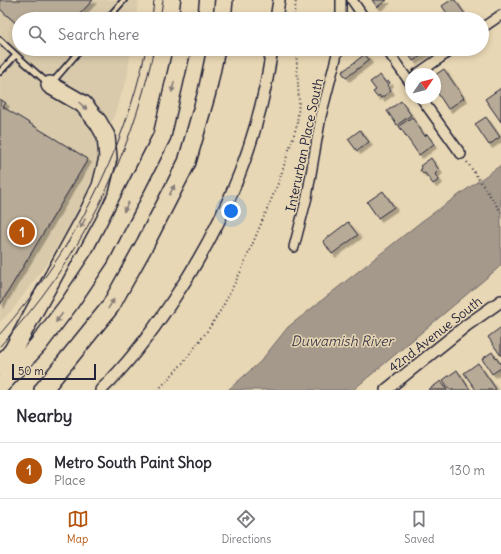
<!DOCTYPE html>
<style>
body{margin:0;font-family:Delius,sans-serif;background:#f2f2f3;color:#2b2b33}
.compass{position:absolute;left:405px;top:68px;width:36px;height:36px;border-radius:50%;background:#fff;box-shadow:0 2px 6px #0003;rotate:55deg}
.scale{position:absolute;left:12px;bottom:10px;width:84px;box-sizing:border-box;padding-left:4px;border:2px solid #22223b;border-top:0;font-size:11px;line-height:14px;white-space:nowrap;color:#22223b;-webkit-text-stroke:3px #e8d7b4;paint-order:stroke}
.you{position:absolute;left:231px;top:211px;width:14px;height:14px;margin:-10px;border:3px solid #fff;border-radius:50%;background:#1a73e8;box-shadow:0 0 0 6px #1a73e833}
.badge{display:grid;place-items:center;width:26px;height:26px;border-radius:50%;background:#b45309;color:#fff;font-size:13px;font-weight:700}
.pin{position:absolute;translate:-50% -50%;border:2px solid #fff;box-shadow:0 1px 4px #0006}
.list{margin:0;padding:0;list-style:none}
h2{display:flex;justify-content:space-between;align-items:center;height:52px;margin:0;padding:0 16px;font-size:17px}
h2 small{font-size:13px;font-weight:400;color:#7c7c81}
.list li{display:grid;grid-template-columns:26px 1fr auto;gap:12px;align-items:center;box-sizing:border-box;height:56px;padding:0 16px;border-top:1px solid #e1e1e2}
.list b{display:block;font-size:15px;white-space:nowrap}
.list p{margin:0;font-size:13px;white-space:nowrap;color:#7c7c81}
.list em{font-size:13px;font-style:normal;color:#7c7c81}
.icon{flex:none;width:22px;height:22px;fill:none;stroke:currentColor;stroke-width:2;stroke-linecap:round;stroke-linejoin:round}
.map{position:relative;flex:none;width:501px;height:390px;overflow:hidden}
.search{position:absolute;background:#fff;box-shadow:0 2px 6px #0003;left:12px;right:12px;top:12px;height:44px;display:flex;align-items:center;gap:10px;box-sizing:border-box;padding:0 14px;border-radius:22px;color:#7c7c81;font-size:15px}
.sheet{height:108px;background:#fff}
nav{display:flex;justify-content:space-around;align-items:center;box-sizing:border-box;height:56px;border-top:1px solid #e1e1e2;background:#fff;font-size:11px;color:#7c7c81}
nav a{display:grid;justify-items:center;gap:2px}
nav .on{color:#b45309}
.map>svg:first-child{display:block}
.built{fill:#d9caab}
.water{fill:#a5998b;stroke:#71696b}
.building{fill:#b7aa96;stroke:#22223b;filter:url(#shadow)}
.lines{fill:none;stroke-linecap:round;stroke-linejoin:round}
.service-casing{stroke:#22223b;stroke-width:8}
.minor-casing{stroke:#22223b;stroke-width:12}
.tertiary-casing{stroke:#22223b;stroke-width:14}
.motorway-casing{stroke:#22223b;stroke-width:20}
.path{stroke:#22223b;stroke-width:2;stroke-dasharray:1 3;stroke-linecap:butt}
.service{stroke:#e8d7b4;stroke-width:4.5}
.minor{stroke:#e8d7b4;stroke-width:9}
.tertiary{stroke:#e8d7b4;stroke-width:11}
.motorway{stroke:#e8d7b4;stroke-width:17}
.tram{stroke:#22223b;stroke-width:1}
.oneway{fill:#857c78}
.labels{text-anchor:middle;stroke-width:3;stroke-linejoin:round;paint-order:stroke}
.street-label{font-size:13px;fill:#22223b;stroke:#e8d7b4}
.water-label{font-size:14px;font-style:italic;fill:#43404f;stroke:#e8d7b4}
</style>
<div class="map">
<svg width="501" height="390" viewBox="0 0 501 390">
<defs>
<filter id="shadow"><feDropShadow dx="3.5" dy="3.5" stdDeviation="0" flood-color="#0004"/></filter>
</defs>
<rect width="100%" height="100%" fill="#e8d7b4"/>
<filter id="ink" filterUnits="userSpaceOnUse"><feTurbulence type="fractalNoise" baseFrequency=".025" numOctaves="2"/><feDisplacementMap in="SourceGraphic" scale="8" xChannelSelector="R" yChannelSelector="G"/><feConvolveMatrix kernelMatrix="1 2 1 2 8 2 1 2 1" color-interpolation-filters="sRGB"/></filter>
<g filter="url(#ink)">
<!-- built -->
<path class="built" d="M0,0H138L136,19H19V49H131L127,79L82,205L47,263L13,309L0,322Z"/>
<!-- water -->
<path class="water" d="M501,165V265L497,269L353,390H228L260,362L288,327L422,221Z"/>
<!-- building -->
<g class="building">
<path d="M0,0H93L75,19H19V26L0,9Z"/>
<path d="M372,0H387L377,7Z"/>
<path d="M451,0H455L467,17L464,19H451L442,6Z"/>
<path d="M405,49H429L430,50L413,61Z"/>
<path d="M365,54L369,60L346,78L342,72Z"/>
<path d="M444,69L464,98L448,109L435,89V75Z"/>
<path d="M380,75L386,83L389,81L390,83L387,85L391,91L381,98L379,95L377,97L373,92L376,90L370,82Z"/>
<path d="M501,88V122L485,99Z"/>
<path d="M0,99L6,103L3,107L88,159L0,305Z"/>
<path d="M401,101L411,115L397,125L387,111Z"/>
<path d="M412,117L425,136L427,134L434,144L419,155L399,126Z"/>
<path d="M486,117L500,137L489,145L475,124Z"/>
<path d="M360,130L369,142L357,151L348,139Z"/>
<path d="M431,158L439,170L435,174L439,180L433,184L425,173L423,174L420,170L422,169L420,166Z"/>
<path d="M383,191L394,207L378,218L367,202Z"/>
<path d="M348,222L358,235L332,254L323,241Z"/>
<path d="M500,328L501,329V356L488,337Z"/>
<path d="M492,352L501,365V368L492,374L482,359Z"/>
<path d="M478,363L496,389L494,390H476L464,373Z"/>
<path d="M457,370L470,390H450L443,380Z"/>
<path d="M441,381L447,390H428Z"/>
</g>
<g class="lines">
<!-- service casing -->
<g class="service-casing">
<g id="service">
<path d="M107,19L124,0"/>
<path d="M0,40L16,55L0,72"/>
<path d="M16,55L50,85L81,49"/>
</g>
</g>
<!-- minor casing -->
<g class="minor-casing">
<g id="minor">
<path d="M341,0V19"/>
<path d="M352,0L365,19"/>
<path d="M482,28L501,15"/>
<path d="M386,49L411,84"/>
<path d="M417,74L453,49"/>
<path d="M421,98L461,154"/>
<path d="M294,247L307,197L321,116L336,58L338,49"/>
</g>
</g>
<!-- tertiary casing -->
<g class="tertiary-casing">
<g id="tertiary">
<path d="M276,19L279,0"/>
<path d="M101,390C129,363 152,332 173,300C225,223 259,142 272,49"/>
<path d="M386,390L467,325L501,301"/>
</g>
</g>
<!-- motorway casing -->
<g class="motorway-casing">
<g id="motorway">
<path d="M188,19L190,0"/>
<path d="M222,19L224,0"/>
<path d="M0,366L13,350L88,213L101,186L108,158L106,136L98,122L83,104L50,85"/>
<path d="M0,386L38,345L69,304L100,258L162,136L182,49"/>
<path d="M43,390L110,307L145,244L187,162L207,92L216,49"/>
</g>
</g>
<!-- path -->
<g class="path">
<path d="M294,19L296,0"/>
<path d="M467,162L501,212"/>
<path d="M158,390L182,364L208,330L222,308L242,269L279,181L297,125L299,102L296,49"/>
</g>
<!-- service -->
<use href="#service" class="service"/>
<!-- minor -->
<use href="#minor" class="minor"/>
<!-- tertiary -->
<use href="#tertiary" class="tertiary"/>
<!-- motorway -->
<use href="#motorway" class="motorway"/>
<!-- tram -->
<g class="tram">
<path d="M152,19L154,0"/>
<path d="M160,19L163,0"/>
<path d="M0,334C72,252 123,156 146,49"/>
<path d="M0,346C79,262 130,160 154,49"/>
</g>
</g>
<!-- one-way arrows -->
<defs><path id="oneway-solid" d="M-6-.8H1V-3.2L6.5 0L1 3.2V.8H-6Z"/></defs>
<g class="oneway">
<use href="#oneway-solid" transform="translate(173 87) rotate(103)"/>
<use href="#oneway-solid" transform="translate(83 106) rotate(42)"/>
<use href="#oneway-solid" transform="translate(172 190) rotate(-63)"/>
<use href="#oneway-solid" transform="translate(126 207) rotate(117)"/>
<use href="#oneway-solid" transform="translate(83 223) rotate(119)"/>
<use href="#oneway-solid" transform="translate(111 304) rotate(-58)"/>
<use href="#oneway-solid" transform="translate(59 318) rotate(127)"/>
</g>
</g>
<g class="labels">
<!-- street labels -->
<g class="street-label">
<text transform="translate(304 145) rotate(-78)" y="5">Interurban Place South</text>
<text transform="translate(435 334) rotate(-38)" y="5">42nd Avenue South</text>
</g>
<!-- water labels -->
<g class="water-label">
<text x="342" y="346">Duwamish River</text>
</g>
</g>
</svg>
<svg class="compass" viewBox="-18 -18 36 36"><path d="M0-13l5 13h-10z" fill="#e53935"/><path d="M0 13l5-13h-10z" fill="#7c7c81"/></svg>
<div class="scale">50 m</div>
<div class="you"></div>
<div class="pin badge" style="left:22px;top:232px">1</div>
<div class="search"><svg class="icon" aria-label="search" viewBox="0 0 24 24"><circle cx="10" cy="10" r="6"/><path d="M15 15l6 6"/></svg>Search here</div>
</div>
<section class="sheet">
<h2>Nearby<small></small></h2>
<ul class="list">
<li><span class="badge">1</span><div><b>Metro South Paint Shop</b><p>Place</p></div><em>130 m</em></li>
</ul>
</section>
<nav>
<a class="on"><svg class="icon" aria-label="map" viewBox="0 0 24 24"><path d="M3 6l6-2 6 2 6-2v14l-6 2-6-2-6 2zM9 4v14M15 6v14"/></svg>Map</a>
<a><svg class="icon" aria-label="directions" viewBox="0 0 24 24"><path d="M12 3l9 9-9 9-9-9zM9 14v-3h6M13 9l2 2-2 2"/></svg>Directions</a>
<a><svg class="icon" aria-label="saved" viewBox="0 0 24 24"><path d="M7 4h10v16l-5-4-5 4z"/></svg>Saved</a>
</nav>
